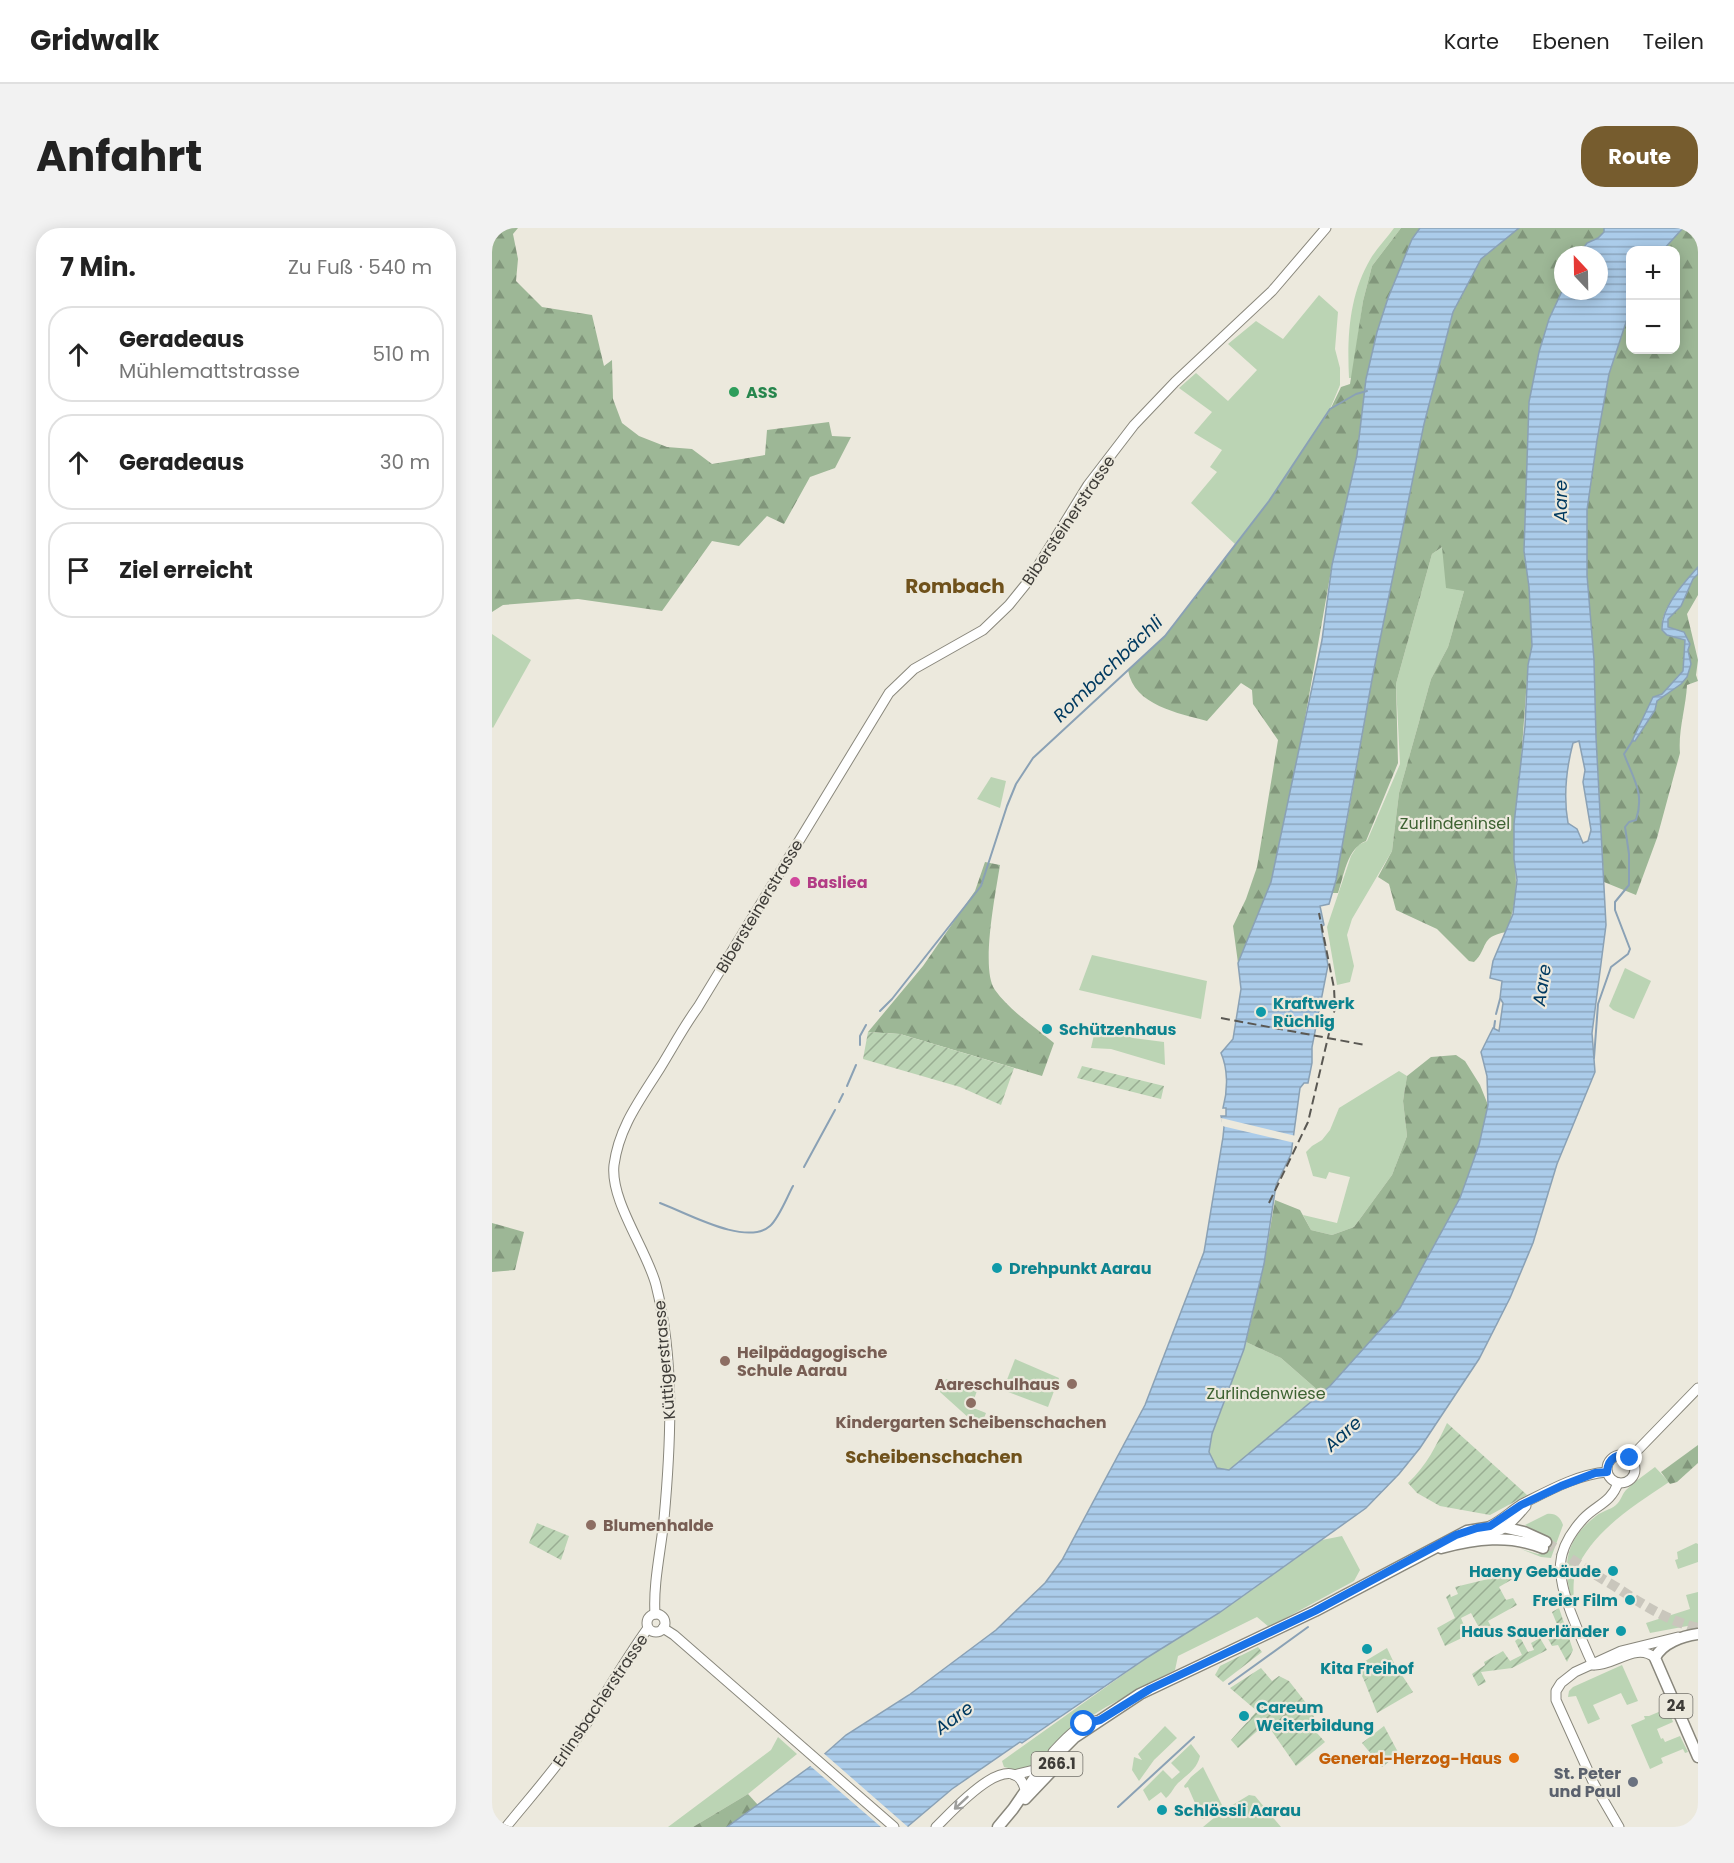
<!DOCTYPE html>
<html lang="de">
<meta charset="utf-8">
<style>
body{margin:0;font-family:Poppins,sans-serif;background:#f2f2f2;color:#222}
.controls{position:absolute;right:18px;top:18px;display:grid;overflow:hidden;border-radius:12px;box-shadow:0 3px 15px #0003}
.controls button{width:54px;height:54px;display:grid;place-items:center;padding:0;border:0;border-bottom:2px solid #e0e0e0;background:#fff;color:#222;font:30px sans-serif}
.compass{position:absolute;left:1062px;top:18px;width:54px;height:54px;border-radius:50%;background:#fff;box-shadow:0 3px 15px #0003;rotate:338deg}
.stop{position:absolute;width:18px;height:18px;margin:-14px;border:4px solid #1a73e8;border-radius:50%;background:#fff}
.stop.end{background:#1a73e8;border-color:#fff;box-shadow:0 2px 6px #0008}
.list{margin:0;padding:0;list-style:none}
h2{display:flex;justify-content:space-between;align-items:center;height:78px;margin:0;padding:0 24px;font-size:26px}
h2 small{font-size:20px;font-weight:400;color:#767676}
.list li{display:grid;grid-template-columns:39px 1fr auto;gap:18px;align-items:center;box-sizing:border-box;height:96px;margin:0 12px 12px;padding:0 12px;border:2px solid #e0e0e0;border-radius:24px}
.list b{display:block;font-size:22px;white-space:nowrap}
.list p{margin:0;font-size:20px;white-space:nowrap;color:#767676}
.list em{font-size:20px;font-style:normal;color:#767676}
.icon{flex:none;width:33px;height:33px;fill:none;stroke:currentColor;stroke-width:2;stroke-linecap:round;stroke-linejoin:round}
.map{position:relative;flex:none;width:1206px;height:1599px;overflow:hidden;border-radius:24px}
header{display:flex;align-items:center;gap:36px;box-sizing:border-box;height:84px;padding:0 30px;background:#fff;border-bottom:2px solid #e0e0e0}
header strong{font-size:28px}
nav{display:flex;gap:33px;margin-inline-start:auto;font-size:21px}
.intro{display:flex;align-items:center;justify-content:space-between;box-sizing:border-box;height:144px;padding:0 36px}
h1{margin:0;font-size:42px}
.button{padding:15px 27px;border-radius:24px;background:#765c2e;color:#fff;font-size:21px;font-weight:700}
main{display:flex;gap:36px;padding:0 36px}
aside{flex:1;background:#fff;border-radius:24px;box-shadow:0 3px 15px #0003}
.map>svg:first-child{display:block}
.green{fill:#bbd4b4}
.forest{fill:url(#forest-firs)}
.garden{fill:url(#garden-furrows)}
.water{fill:url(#water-rules);stroke:#8aa1b5;stroke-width:1.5;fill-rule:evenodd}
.pier{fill:#ece9dd}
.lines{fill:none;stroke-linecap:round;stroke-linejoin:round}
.stream{stroke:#8aa1b5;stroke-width:2}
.primary-tunnel{stroke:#c9c6bc;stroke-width:10;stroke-dasharray:10 5;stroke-linecap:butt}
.secondary-casing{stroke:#89877c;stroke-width:11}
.primary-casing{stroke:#89877c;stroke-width:13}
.secondary{stroke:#fff;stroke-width:9}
.primary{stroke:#fff;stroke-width:10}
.rail{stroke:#5a5853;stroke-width:2;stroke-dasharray:9 4.5;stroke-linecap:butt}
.oneway{stroke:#9e9e9c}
.route{stroke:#1a73e8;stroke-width:8}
.leisure-dot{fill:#2e9e5b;stroke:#ece9dd;stroke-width:2}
.hotel-dot{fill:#d1479c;stroke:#ece9dd;stroke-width:2}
.culture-dot{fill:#0f9aa8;stroke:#ece9dd;stroke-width:2}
.education-dot{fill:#8d6e63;stroke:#ece9dd;stroke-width:2}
.food-dot{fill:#e8710a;stroke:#ece9dd;stroke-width:2}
.worship-dot{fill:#6b7280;stroke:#ece9dd;stroke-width:2}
.labels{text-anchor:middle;stroke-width:4.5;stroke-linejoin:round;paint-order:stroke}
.shield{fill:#ece9dd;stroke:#72706a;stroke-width:1.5}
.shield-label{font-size:15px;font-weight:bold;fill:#3e3c38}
.leisure-label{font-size:16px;font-weight:bold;fill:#27864d;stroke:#ece9dd;text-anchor:start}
.street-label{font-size:16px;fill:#3e3c38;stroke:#ece9dd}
.park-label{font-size:16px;fill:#3d6232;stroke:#ece9dd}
.hotel-label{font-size:16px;font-weight:bold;fill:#b23c85;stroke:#ece9dd;text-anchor:start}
.culture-label{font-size:16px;font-weight:bold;fill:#0d838f;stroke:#ece9dd;text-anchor:start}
.education-label{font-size:16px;font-weight:bold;fill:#785e54;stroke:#ece9dd;text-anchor:start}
.food-label{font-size:16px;font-weight:bold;fill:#c56008;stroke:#ece9dd;text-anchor:end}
.worship-label{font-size:16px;font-weight:bold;fill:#5b616d;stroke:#ece9dd;text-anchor:end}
.water-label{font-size:18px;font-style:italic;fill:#013a60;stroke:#ece9dd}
.neighbourhood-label{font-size:18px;font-weight:bold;fill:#6f511b;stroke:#ece9dd}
.quarter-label{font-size:20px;font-weight:bold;fill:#6f511b;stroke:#ece9dd}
</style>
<header>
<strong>Gridwalk</strong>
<nav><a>Karte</a><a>Ebenen</a><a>Teilen</a></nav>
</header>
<div class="intro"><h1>Anfahrt</h1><a class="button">Route</a></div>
<main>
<aside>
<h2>7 Min.<small>Zu Fuß · 540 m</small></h2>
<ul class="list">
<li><svg class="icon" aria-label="ahead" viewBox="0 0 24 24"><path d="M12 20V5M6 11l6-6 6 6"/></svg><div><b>Geradeaus</b><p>Mühlemattstrasse</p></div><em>510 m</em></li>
<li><svg class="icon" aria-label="ahead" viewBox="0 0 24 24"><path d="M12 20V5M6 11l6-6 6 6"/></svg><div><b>Geradeaus</b></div><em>30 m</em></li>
<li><svg class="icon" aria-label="arrive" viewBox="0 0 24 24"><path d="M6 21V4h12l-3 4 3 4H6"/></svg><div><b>Ziel erreicht</b></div></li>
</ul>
</aside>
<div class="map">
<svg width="1206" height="1599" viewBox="0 0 1206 1599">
<defs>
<pattern id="forest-firs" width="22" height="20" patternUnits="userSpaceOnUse" patternTransform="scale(1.5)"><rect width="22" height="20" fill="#9db796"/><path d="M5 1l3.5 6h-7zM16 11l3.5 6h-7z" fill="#81967b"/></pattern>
<pattern id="garden-furrows" width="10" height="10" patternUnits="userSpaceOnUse" patternTransform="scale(1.5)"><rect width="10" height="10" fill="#bbd4b4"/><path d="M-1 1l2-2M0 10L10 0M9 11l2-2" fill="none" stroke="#99ad93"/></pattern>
<pattern id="water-rules" width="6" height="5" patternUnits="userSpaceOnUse" patternTransform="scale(1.5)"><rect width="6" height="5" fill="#abccea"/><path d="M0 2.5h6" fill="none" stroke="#8da7bf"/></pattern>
</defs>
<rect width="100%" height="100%" fill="#ece9dd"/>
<!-- green -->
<g class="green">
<path d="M902,0H909L880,38L871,73L860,150H857C855,108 857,67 879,30C885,20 895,10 902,0Z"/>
<path d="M827,67L846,84L843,121L848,140V157L838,181L777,273L743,316L699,275L725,244L718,239L730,222L702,205L720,184L687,160L704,145L736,173L765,142L736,116L764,93L791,111Z"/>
<path d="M950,319L972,363L956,419L939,451L907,565L900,623L860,691L855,707L862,738L858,754L845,757L835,699L859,628L866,617L875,613L908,536L904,456L940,326Z"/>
<path d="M0,406L39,432L1,500L0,499Z"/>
<path d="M499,549L514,553L508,580L485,571Z"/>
<path d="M600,727L715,753L709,791L587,762Z"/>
<path d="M1133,740L1159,753L1142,791L1121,782L1117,778Z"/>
<path d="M604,798L641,810L672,814L673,837L619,821L599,820Z"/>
<path d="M907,843L915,848L911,873L915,908L900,947L862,999L840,1007L819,1002L811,987L845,995L858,949L837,944L834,951L821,948L814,924L820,918L830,912L838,902L847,880Z"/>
<path d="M754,1114L789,1130L829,1165L737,1243L725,1240L717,1224L720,1206Z"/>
<path d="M523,1131L567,1150L556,1179L511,1162Z"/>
<path d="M454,1151L485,1163L479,1179L494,1185L488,1200L448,1164Z"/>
<path d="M1163,1239L1177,1254C1143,1277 1100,1303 1084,1343C1080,1353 1082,1369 1082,1380C1071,1342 1069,1315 1104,1288C1110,1283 1118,1282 1124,1277C1129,1273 1130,1266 1134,1262C1143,1253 1154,1246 1163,1239Z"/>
<path d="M1055,1286C1064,1285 1068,1289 1071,1297L1059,1330L1049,1329L1029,1321L1046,1326L1050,1325L1057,1310L1033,1297Z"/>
<path d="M850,1308L868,1342L862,1353L777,1399L765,1389L686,1428L683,1442L614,1479L593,1492L570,1511L552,1531L544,1537L529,1543L512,1539L510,1533L656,1429L727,1385L830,1312Z"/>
<path d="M1204,1315L1206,1316V1334L1186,1341L1183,1332L1186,1331L1185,1324Z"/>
<path d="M1206,1364V1396L1158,1405L1154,1395L1198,1381L1194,1367Z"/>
<path d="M895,1420L902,1435L872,1452L865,1438Z"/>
<path d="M1130,1437L1146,1473L1135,1477L1129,1465L1101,1477L1108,1491L1096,1496L1084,1468L1076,1469L1077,1463L1081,1459Z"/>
<path d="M1175,1478L1181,1494L1165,1501L1169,1511L1171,1510L1173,1514L1188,1508L1196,1524L1193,1525L1191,1521L1169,1530L1171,1535L1158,1541L1139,1497L1153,1491L1152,1488H1157L1169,1483Z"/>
<path d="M673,1498L685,1510L662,1532L647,1553L640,1542L642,1529L650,1532L646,1526Z"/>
<path d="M286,1509L305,1526L256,1566L201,1599H176L279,1522Z"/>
<path d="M699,1516L708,1528C705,1541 696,1546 686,1555C681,1560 680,1565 674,1570L669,1564L657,1573L651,1562L671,1542L680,1551L688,1544L679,1535Z"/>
<path d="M711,1539L732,1581L710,1591L696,1559L693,1560L692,1558L699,1549Z"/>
<path d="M757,1567L763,1568L789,1599H711L729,1584Z"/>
</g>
<!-- forest -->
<g class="forest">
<path d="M0,0H26L21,6L26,31L24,53L50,79L100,87L112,138L120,132L121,171L130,195L147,208L175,219L200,221L220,236L273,227L275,202L337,194L340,208L359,209L343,240L318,249L292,296L275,288L247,318L220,313L170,383L86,371L11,377L0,384Z"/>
<path d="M909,0H928L920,11L896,70L885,104L874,151L865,227L840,337L808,519L779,654L746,735L741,698L754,671L765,639L786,512L761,476L760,462L749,455L715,493C687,485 642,478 636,442L673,408L777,273L838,182L849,159L858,156L871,73L880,38Z"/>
<path d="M1027,0H1112V4L1106,10L1095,15L1086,27H1071V61L1057,91L1047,124L1037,174L1032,323L1037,359L1040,418L1036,437L1022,631C1026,656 1024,680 1014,704C987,709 997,720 982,734L977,733L945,701L904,682L897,656L886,649L900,623L907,565L939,451L956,419L972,363L954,360L950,319L940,326L904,456L906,535L874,613C855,620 852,648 846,665H840L855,593L881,446L932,196L961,84L989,31Z"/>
<path d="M1191,0H1206V339C1192,355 1168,380 1170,402L1175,407L1193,412L1199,436L1196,422L1198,416C1192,402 1188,405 1176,399V390L1189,378L1201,351L1206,346V367L1195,386L1206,432L1204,447L1206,453L1195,457C1194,479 1186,503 1188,525L1165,610L1144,667L1112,654L1104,509L1102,432L1095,347V282L1105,212L1117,146L1138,82V122H1184V22H1171Z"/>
<path d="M493,634L508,637C504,663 488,742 503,762C518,783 543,799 562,815L550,848L408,806L376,804L431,738L483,663Z"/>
<path d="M964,827L973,833L988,857L996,877L987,917L978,944L968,970L908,1080L838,1158L829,1165L789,1130L754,1114L772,1036L783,972L808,982L819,1002L840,1007L862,999L900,947L915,908L911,873L915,848L939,829Z"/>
<path d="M0,995L32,1004L23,1042L0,1044Z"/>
<path d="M1206,1217V1235L1185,1254L1178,1256L1169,1244Z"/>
<path d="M256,1566L266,1577L235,1599H201Z"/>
</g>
<!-- garden -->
<g class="garden">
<path d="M376,804L408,806L522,840L509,877L468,859L371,831Z"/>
<path d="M590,838L672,858L669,871L585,850Z"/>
<path d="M955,1195L1035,1267L998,1287L948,1278L925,1265L916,1255C935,1237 944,1218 955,1195Z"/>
<path d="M45,1295L77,1308L69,1332L37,1315Z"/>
<path d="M1021,1345L1024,1349L1007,1359L1014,1372L1021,1370L1025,1377L996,1393L1000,1400L990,1405L979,1385L969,1390L976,1407L953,1418L945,1400L963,1390L954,1369L958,1366L959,1369L966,1366L963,1359Z"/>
<path d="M1067,1380L1081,1422L1075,1434L1066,1417L1060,1418L1054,1407L1067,1401L1060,1384Z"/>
<path d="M1028,1409L1036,1424L1042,1422L1039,1415L1048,1410L1055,1422L1020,1440L989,1444L994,1454L986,1458L980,1446L993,1437L992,1434L1011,1423L1018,1433L1030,1427L1023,1413Z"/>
<path d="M766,1419L770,1424L731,1454L723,1447L728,1438Z"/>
<path d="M902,1435L921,1464L885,1485L872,1452Z"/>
<path d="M769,1440L780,1453L787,1448L797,1453L818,1480L822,1489L816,1495L833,1514L804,1538L777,1499L774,1501L771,1498L746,1520L739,1512L765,1483L738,1460Z"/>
<path d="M892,1498L907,1526L890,1539L870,1515Z"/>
</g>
<!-- water -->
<g class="water">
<path d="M928,0H1027L989,31L961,84L932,196L881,446L844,652L837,676L828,678L832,697L829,699L836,737L820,819V835L816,855H812L808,860L799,926L784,957L772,1036L752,1121L720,1206L717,1224L725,1240L737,1242L838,1158L908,1080L968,970L987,917L996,877L995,848L989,824L1001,800L1007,803L1011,775L1008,770L1010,753L998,750L1001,733L1021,686L1025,652L1022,631V596L1033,498L1036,437L1040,418L1037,359L1032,323L1037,174L1047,124L1057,91L1071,61V63H1107V27H1086L1095,15L1106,10L1112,4V0H1191L1171,22H1138V82L1117,146L1105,212L1095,282V347L1102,432L1104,509L1114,697L1100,805L1103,844L1065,936L1041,1015L1018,1070L987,1131L928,1220L907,1246L874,1280L727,1385L656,1429L530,1515L528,1514L460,1561L415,1599H235L319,1538L354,1507L417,1467L504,1402L553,1355L570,1332L653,1177L712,1024L731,909L732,899L729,888H734V880H731C736,862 736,841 729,825L741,811L749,761L746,735L779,654L830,412L840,337L865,227L874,151L885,104L896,70L920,11ZM1087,513L1093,542L1091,554L1099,602L1096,613L1091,615L1085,601L1076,595C1071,567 1074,542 1081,515Z"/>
<path d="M1206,339V346L1201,351L1189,378L1176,391V399L1192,404L1198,416L1196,422L1199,436L1195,449L1189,456L1165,473L1163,482L1143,513H1140L1161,469L1170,466L1191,443L1193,412L1175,407L1170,402C1169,379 1192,355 1206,339Z"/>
</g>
<!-- pier -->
<g class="pier">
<path d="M729,890L804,908L803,915L730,898Z"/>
<path d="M329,1523L416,1599H389L316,1536Z"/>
</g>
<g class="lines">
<!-- stream -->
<g class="stream">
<path d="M388,783L400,771L489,658L515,578L524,556L541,530L673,408L777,273L838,181L864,166L875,163"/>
<path d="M1004,786L1008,771"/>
<path d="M1002,800L1003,793"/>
<path d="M368,817V808L374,797"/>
<path d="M1102,830L1106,776L1119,739L1136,726L1138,721L1123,682V674L1137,657V626L1133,599L1137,594L1144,592C1153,565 1141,550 1132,526L1141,512"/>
<path d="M355,858L364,837"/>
<path d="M347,874L351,866"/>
<path d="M312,939L343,882"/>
<path d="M168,975C193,984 254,1019 278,998C287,990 295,969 301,958"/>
<path d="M737,1456L816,1399"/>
<path d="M626,1579L702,1509"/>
</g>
<!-- primary-tunnel -->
<path class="primary-tunnel" d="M1054,1314C1077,1330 1100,1345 1124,1359C1150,1376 1175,1393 1206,1400"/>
<!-- secondary casing -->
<g class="secondary-casing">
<g id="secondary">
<circle cx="1129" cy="1241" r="14"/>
<path d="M1138,1230L1206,1160"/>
<path d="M998,1298C1010,1292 1019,1283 1030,1276C1056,1263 1086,1246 1115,1244"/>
<path d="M978,1309C1013,1301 1010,1306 1034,1278"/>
<circle cx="164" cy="1395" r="9"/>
<path d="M163,1386C161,1355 169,1322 172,1291C179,1214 183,1132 164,1057C155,1022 118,973 122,937C127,899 148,872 168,840C181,819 192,798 206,779L397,465L422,441L491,402L517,377L538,351L596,257L642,197L683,154L780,63L834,0"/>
<path d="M171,1400L182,1407L402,1599"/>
<path d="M1101,1437C1093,1420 1086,1403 1079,1385C1065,1346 1061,1324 1091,1291C1104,1277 1119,1275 1126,1255"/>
<path d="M1103,1437C1123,1437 1145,1414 1163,1430"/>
<path d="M561,1524C575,1509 587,1495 608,1492"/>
<path d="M522,1547L542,1542L552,1534"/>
<path d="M14,1599C40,1567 68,1536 91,1501C113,1467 133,1432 156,1400"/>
<path d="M444,1599C459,1585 520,1515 533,1561"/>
<path d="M1127,1599L1102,1556L1064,1472V1463L1069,1455L1083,1444L1129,1423L1186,1409"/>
</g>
</g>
<!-- primary casing -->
<g class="primary-casing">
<g id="primary">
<path d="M949,1320C983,1311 1017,1306 1051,1320"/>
<path d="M1206,1406C1191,1408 1170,1415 1163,1430L1206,1529"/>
<path d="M533,1571L572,1530"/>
<path d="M506,1599L521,1581L543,1549L583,1509L648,1466L823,1383L975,1303L1006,1298L1032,1304L1054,1314"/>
</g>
</g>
<!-- secondary -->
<use href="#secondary" class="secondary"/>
<!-- primary -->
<use href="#primary" class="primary"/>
<!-- rail -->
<g class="rail">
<path d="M729,790L873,817"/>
<path d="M777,975L816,894L843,780L842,760L827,685"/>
</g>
</g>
<!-- one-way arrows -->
<defs><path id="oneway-shaft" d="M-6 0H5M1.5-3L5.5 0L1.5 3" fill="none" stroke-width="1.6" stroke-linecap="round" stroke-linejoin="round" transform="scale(1.5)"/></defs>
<use class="oneway" href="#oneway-shaft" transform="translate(469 1575) rotate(137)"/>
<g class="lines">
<!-- route -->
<path class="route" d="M592,1496L608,1492L658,1461L823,1383L964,1307L985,1300L998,1298L1029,1277L1069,1258L1103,1245L1115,1244C1116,1230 1126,1224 1138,1230"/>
</g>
<!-- markers -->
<circle class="leisure-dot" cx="242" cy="164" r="6"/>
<circle class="hotel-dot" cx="303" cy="654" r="6"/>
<g class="culture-dot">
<circle cx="769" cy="784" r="6"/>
<circle cx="555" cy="801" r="6"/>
<circle cx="505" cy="1040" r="6"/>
<circle cx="1121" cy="1343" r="6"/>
<circle cx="1138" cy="1372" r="6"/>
<circle cx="1129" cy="1403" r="6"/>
<circle cx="875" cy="1421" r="6"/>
<circle cx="752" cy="1488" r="6"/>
<circle cx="670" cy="1582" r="6"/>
</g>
<g class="education-dot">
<circle cx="233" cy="1133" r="6"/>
<circle cx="580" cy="1156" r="6"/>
<circle cx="479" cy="1175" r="6"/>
<circle cx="99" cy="1297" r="6"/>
</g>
<circle class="food-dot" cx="1022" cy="1530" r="6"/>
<circle class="worship-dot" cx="1141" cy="1554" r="6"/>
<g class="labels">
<!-- shield labels -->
<g class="shield">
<rect x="1167.5" y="1466" width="33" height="24" rx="4.5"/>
<rect x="539.5" y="1524" width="51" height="24" rx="4.5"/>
</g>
<g class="shield-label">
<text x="1184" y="1483">24</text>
<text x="565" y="1541">266.1</text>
</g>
<!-- leisure labels -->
<g class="leisure-label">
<text x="254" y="170">ASS</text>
</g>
<!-- street labels -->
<g class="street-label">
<text transform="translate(576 292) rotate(-56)" y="6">Bibersteinerstrasse</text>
<text transform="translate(267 678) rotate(-59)" y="6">Bibersteinerstrasse</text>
<text transform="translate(172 1132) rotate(-95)" y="6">Küttigerstrasse</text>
<text transform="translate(108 1472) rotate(-56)" y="6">Erlinsbacherstrasse</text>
</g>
<!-- park labels -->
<g class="park-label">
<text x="963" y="601">Zurlindeninsel</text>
<text x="774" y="1171">Zurlindenwiese</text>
</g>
<!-- hotel labels -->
<g class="hotel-label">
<text x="315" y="660">Basliea</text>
</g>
<!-- culture labels -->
<g class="culture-label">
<text x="781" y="781">Kraftwerk<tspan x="781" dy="18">Rüchlig</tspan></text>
<text x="567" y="807">Schützenhaus</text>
<text x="517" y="1046">Drehpunkt Aarau</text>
<text x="1109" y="1349" text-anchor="end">Haeny Gebäude</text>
<text x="1126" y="1378" text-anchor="end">Freier Film</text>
<text x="1117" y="1409" text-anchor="end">Haus Sauerländer</text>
<text x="875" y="1446" text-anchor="middle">Kita Freihof</text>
<text x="764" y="1485">Careum<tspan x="764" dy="18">Weiterbildung</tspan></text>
<text x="682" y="1588">Schlössli Aarau</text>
</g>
<!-- education labels -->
<g class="education-label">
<text x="245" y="1130">Heilpädagogische<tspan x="245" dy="18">Schule Aarau</tspan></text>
<text x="568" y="1162" text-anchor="end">Aareschulhaus</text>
<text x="479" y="1200" text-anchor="middle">Kindergarten Scheibenschachen</text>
<text x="111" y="1303">Blumenhalde</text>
</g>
<!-- food labels -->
<g class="food-label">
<text x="1010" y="1536">General-Herzog-Haus</text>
</g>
<!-- worship labels -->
<g class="worship-label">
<text x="1129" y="1551">St. Peter<tspan x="1129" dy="18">und Paul</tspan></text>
</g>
<!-- water labels -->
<g class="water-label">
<text transform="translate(1069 273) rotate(-90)" y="6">Aare</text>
<text transform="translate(616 441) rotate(-44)" y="6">Rombachbächli</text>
<text transform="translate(1050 757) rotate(-81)" y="6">Aare</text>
<text transform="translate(851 1206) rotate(-42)" y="6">Aare</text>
<text transform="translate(462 1490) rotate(-36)" y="6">Aare</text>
</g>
<!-- neighbourhood labels -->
<g class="neighbourhood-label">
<text x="442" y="1235">Scheibenschachen</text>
</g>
<!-- quarter labels -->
<g class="quarter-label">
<text x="463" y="365">Rombach</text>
</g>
</g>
</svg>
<div class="controls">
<button>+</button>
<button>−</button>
</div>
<svg class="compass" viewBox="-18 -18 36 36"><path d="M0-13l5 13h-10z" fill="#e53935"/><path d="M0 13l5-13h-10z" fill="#767676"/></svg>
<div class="stop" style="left:592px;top:1496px"></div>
<div class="stop end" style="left:1138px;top:1230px"></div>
</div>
</main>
